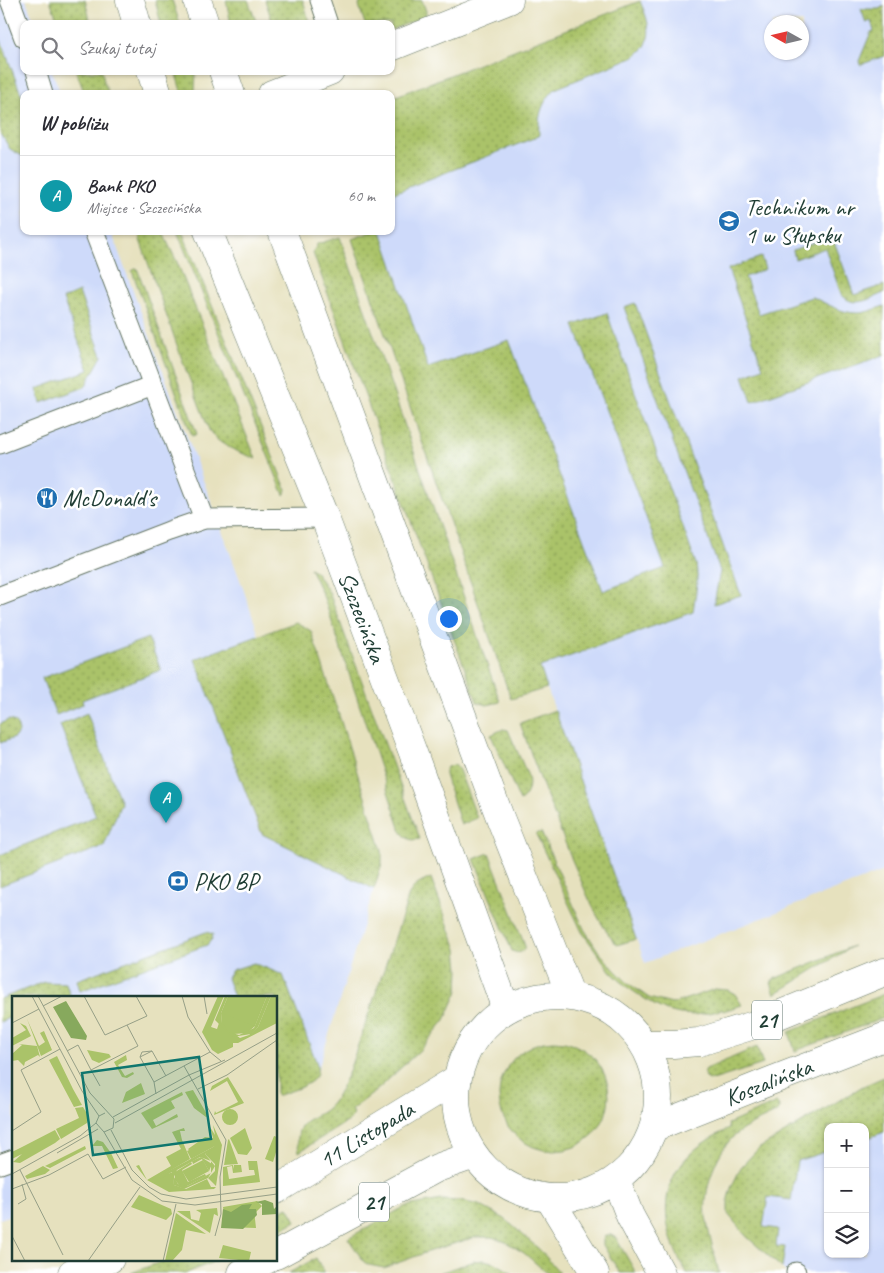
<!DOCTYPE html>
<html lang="pl">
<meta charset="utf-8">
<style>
body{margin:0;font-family:Caveat,sans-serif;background:#f7f7f7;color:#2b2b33}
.controls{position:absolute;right:15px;bottom:15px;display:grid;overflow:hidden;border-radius:10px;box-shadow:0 1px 4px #0004}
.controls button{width:45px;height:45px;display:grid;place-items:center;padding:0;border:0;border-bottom:1px solid #e1e1e2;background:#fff;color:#2b2b33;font:25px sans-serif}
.compass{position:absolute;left:764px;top:15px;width:45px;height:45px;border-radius:50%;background:#fff;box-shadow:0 1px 4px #0004;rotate:278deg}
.you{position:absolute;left:448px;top:618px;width:18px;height:18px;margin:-12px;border:4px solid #fff;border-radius:50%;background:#1a73e8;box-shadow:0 0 0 8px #1a73e833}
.badge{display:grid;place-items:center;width:32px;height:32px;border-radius:50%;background:#1f6fb2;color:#fff;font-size:16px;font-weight:700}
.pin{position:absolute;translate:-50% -41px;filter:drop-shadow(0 1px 2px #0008)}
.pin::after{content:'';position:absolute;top:26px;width:18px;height:15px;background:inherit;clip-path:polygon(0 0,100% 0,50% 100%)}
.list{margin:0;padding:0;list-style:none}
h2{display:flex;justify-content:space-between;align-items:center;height:65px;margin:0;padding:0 20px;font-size:21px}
h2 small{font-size:16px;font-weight:400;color:#7c7c81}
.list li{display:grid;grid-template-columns:32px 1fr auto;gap:15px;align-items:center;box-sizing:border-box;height:80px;padding:0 20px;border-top:1px solid #e1e1e2}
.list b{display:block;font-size:19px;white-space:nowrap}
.list p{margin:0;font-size:16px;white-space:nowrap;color:#7c7c81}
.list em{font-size:16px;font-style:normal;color:#7c7c81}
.icon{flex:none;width:28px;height:28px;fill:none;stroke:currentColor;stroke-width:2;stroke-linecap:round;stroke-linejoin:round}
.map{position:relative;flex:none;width:884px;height:1273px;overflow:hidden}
.search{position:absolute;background:#fff;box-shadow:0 1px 4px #0004;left:20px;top:20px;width:375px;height:55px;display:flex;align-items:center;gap:12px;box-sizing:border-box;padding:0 18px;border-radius:10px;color:#7c7c81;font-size:19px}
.panel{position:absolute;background:#fff;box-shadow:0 1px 4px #0004;left:20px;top:90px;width:375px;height:145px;border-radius:10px}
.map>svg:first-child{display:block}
.built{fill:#cedafa;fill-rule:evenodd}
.grass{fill:url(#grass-dots);stroke:#64804e}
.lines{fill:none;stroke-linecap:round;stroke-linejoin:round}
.service-casing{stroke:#657664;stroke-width:21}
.minor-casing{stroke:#657664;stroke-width:29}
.tertiary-casing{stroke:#657664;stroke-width:29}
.secondary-casing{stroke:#657664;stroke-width:29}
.primary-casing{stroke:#657664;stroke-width:29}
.service{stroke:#fff;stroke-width:19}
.minor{stroke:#fff;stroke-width:28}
.tertiary{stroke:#fff;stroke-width:28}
.secondary{stroke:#fff;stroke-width:28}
.primary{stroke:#fff;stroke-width:28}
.labels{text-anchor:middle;stroke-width:5;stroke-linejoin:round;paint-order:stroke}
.shield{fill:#fff;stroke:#627771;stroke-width:1}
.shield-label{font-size:22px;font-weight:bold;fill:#1f3d34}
.poi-label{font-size:24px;fill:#1f3d34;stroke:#fff;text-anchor:start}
.street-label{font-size:24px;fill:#1f3d34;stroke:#fff}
.inset-road{fill:none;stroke:#969f87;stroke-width:1}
.view{fill:#0f766e;fill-opacity:0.15;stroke:#0f766e;stroke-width:2.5}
.inset-edge{fill:none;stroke:#1f3d34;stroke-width:2.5}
</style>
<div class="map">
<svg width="884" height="1273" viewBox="0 0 884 1273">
<defs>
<pattern id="grass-dots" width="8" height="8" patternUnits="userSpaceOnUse" patternTransform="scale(1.25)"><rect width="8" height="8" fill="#aac369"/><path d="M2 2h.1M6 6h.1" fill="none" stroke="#8aa057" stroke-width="1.8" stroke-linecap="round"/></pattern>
</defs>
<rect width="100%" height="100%" fill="#fff"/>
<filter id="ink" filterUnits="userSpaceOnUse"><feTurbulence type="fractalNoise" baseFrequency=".02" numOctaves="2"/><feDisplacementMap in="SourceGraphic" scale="10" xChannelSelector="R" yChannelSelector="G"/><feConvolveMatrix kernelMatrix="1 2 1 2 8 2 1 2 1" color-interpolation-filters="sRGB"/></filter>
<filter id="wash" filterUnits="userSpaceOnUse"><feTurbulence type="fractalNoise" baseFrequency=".0096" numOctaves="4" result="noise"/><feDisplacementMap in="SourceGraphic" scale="20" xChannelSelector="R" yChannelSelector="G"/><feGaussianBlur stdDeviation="1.12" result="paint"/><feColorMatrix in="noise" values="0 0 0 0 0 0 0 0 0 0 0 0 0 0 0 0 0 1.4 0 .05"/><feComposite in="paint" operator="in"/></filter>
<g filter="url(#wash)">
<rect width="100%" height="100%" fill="#e6e1be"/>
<!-- built -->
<g class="built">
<path d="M0,0H26L35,24H24V71H52L61,94H24V231H111L243,588L259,636L195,659L261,834L374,889L316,1076L312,1081L302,1087L276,1096V997H14V1214L0,1219V1174L3,1173L0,1164Z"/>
<path d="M643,0H884V871L645,963L547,688L428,368L381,231H391V98ZM772,22H802V52H772Z"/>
<path d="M884,1077V1273H787L746,1236L728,1214V1198L731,1188L736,1178L741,1167L758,1149L863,1086ZM828,1127H865V1254H828Z"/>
</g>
<!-- grass -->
<g class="grass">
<path d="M50,0H85L91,24H59Z"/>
<path d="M155,0H172L180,24H161Z"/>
<path d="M226,0H248L257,24H231Z"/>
<path d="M265,0H303L310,24H273Z"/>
<path d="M361,0H422L426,11V16L391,30V24H365L359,6Z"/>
<path d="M640,1C646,15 654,33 644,48C642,51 638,53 635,56L555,89C541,104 538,115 539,136L391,194V98Z"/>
<path d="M884,6V56L860,65L859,61L871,32L874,31L871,21L866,23L861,9H879Z"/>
<path d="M0,38L24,102V157L10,149L0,132Z"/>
<path d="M76,71H102L104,82L109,94H85Z"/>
<path d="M175,71H196L195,90L193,94H182Z"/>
<path d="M162,231L177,262L256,459C239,451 219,447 209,430L184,365L140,240V231Z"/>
<path d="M177,231H182L286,489L285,494L284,495Z"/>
<path d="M374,231H381L428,368L509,340L603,591L665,568L574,325L607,313L696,564C699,580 695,596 693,612L540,667L547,688L511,699L352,239Z"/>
<path d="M832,236L854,295L884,285V293C869,299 853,309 841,294L825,248L795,259L793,250Z"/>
<path d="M340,237L500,702L487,705L477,702L313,253L317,244Z"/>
<path d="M761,257L765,269L745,277L759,314L812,297C826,303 841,313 857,313C866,313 875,309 884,306V355L752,402L743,376L763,368L728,269Z"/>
<path d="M137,268L197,434L192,436L132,271Z"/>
<path d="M79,292L102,356L85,387L41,403L37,389L89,370L63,299Z"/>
<path d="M635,303L741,595L714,604L720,571L624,307Z"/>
<path d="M310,568L315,571L329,592L420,839C411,841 407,840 401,831L324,598Z"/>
<path d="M296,622L311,631L337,709L382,851V864L374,889L262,834L195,659Z"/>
<path d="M148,638L161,670L82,700L83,704L56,715L42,678Z"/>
<path d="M555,710L636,939L617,945C596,921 585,889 572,860C554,815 536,769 520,723Z"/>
<path d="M87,713L121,803L104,846L0,886V855L96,816L60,725Z"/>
<path d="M8,720C16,721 18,725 19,732L14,738L0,743V724Z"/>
<path d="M503,729L508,730L528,776C530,785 529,795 520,801L491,735Z"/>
<path d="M455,765L459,770L477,818L461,825L445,775V770L448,766Z"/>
<path d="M541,832L584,929L599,952L614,969L628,983L649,998L672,1004L715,989L728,990L735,994L742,1005L723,1011L722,1009L714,1012L695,1015L680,1014L667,1011L654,1005L627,987L611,972L582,932L536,834Z"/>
<path d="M489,853L525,946C523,953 519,954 512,951L474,859Z"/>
<path d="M431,878L457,949L459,969L458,991L445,1020L421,1049L375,1092L351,1110L354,1115L348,1121L299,1152C292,1112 317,1124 333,1102C340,1094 342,1083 348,1074L404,911C410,889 410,887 431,878Z"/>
<path d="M206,932L213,934L212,939L207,945L80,991L77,980Z"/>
<path d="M853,946L775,994L771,983L774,979Z"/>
<path d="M254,963L283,975L317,1064C317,1068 318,1072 316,1076C311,1086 287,1092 276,1096V997H234L227,978L232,970Z"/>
<path d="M44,982L66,983L70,995L65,997H14V1016L0,1022V999Z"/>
<path d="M884,994V1018L795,1051L789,1032Z"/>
<circle cx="554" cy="1096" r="55"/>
<path d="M757,1047L763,1064L716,1079L709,1080L706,1078L704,1072L706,1069Z"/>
<path d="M884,1077V1132L865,1139V1127H828V1151L797,1161L791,1200L768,1197L763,1227L778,1229L776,1246L785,1247L782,1268L746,1236L728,1214V1198L731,1188L741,1167L758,1149L863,1086Z"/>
<path d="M777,1103L779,1107L778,1112C763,1119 746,1126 734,1136C715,1154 703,1191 706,1217C709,1236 715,1254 719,1273H687C650,1212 662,1158 729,1129L728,1124Z"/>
<path d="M442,1200L461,1201L479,1205L505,1219L540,1250L560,1273H547L524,1253L506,1242L492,1237H476L430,1251L384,1268L369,1265L364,1262L348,1238L406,1206Z"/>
<path d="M288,1207L296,1221L276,1232V1213Z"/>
<path d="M605,1235H611L616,1238L636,1273H620L603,1245V1240Z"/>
<path d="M316,1258L324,1273H289Z"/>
<path d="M169,1259H220L187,1273H131Z"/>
<path d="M484,1260L496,1263L512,1273H439L474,1261Z"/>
</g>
</g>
<g filter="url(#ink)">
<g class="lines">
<!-- service casing -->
<g class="service-casing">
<g id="service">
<path d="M10,0L24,38"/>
<path d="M320,0L328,24"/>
<path d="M36,71L43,94"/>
<path d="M94,231L204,519"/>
<path d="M0,444L153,385"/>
<path d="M0,596L169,531L204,519L325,518"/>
<path d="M0,1164L14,1159"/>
<path d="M796,1273V1272"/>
</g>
</g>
<!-- minor casing -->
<g class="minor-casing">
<g id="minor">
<path d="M391,47L509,0"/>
<path d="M272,94L330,71"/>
</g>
</g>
<!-- tertiary casing -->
<g class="tertiary-casing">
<g id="tertiary">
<path d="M130,0L137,24"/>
<path d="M197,0L205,24"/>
<path d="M151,71L158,94"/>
<path d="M223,71L231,94"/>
<path id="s1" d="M208,231L325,518L412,750L506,1009"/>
<path d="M282,231L501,820L571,996"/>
</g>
</g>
<!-- secondary casing -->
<g class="secondary-casing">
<g id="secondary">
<path d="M616,1180L630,1216L661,1273"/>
<path d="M549,1198L595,1273"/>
</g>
</g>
<!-- primary casing -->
<g class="primary-casing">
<g id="primary">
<circle cx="557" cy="1097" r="101"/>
<path d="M645,1044H673L699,1042L754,1025L884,972"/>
<path id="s2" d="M655,1127L773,1080L884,1037"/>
<path id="s3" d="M276,1190L457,1079"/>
<path d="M276,1255L437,1168L474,1155"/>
<path d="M72,1273L110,1259"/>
<path d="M242,1273L268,1259"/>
</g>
</g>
<!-- service -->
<use href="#service" class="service"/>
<!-- minor -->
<use href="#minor" class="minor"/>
<!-- tertiary -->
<use href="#tertiary" class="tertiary"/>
<!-- secondary -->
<use href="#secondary" class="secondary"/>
<!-- primary -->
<use href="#primary" class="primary"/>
</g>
</g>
<!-- icons -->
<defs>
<g id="school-disc" transform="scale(1.125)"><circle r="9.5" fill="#1f6fb2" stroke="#fff"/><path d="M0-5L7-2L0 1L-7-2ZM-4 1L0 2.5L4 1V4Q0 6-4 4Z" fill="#fff"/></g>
<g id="restaurant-disc" transform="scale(1.125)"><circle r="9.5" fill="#1f6fb2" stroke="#fff"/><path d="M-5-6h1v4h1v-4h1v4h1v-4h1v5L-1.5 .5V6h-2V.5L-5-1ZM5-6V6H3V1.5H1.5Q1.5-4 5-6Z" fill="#fff"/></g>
<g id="bank-disc" transform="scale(1.125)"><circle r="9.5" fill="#1f6fb2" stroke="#fff"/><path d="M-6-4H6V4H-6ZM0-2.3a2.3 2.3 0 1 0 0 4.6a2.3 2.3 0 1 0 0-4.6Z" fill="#fff"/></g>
</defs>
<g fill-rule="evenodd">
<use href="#school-disc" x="729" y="221"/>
<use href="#restaurant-disc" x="47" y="498"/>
<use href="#bank-disc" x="178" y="881"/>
</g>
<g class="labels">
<!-- shield labels -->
<g class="shield">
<rect x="752" y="1000.5" width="30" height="39" rx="4"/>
<rect x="359" y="1182.5" width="30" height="39" rx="4"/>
</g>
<g class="shield-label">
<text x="767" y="1028">21</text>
<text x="374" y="1210">21</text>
</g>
<!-- poi labels -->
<g class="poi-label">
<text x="745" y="215">Technikum nr<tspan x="745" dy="28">1 w Słupsku</tspan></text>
<text x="63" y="506">McDonald's</text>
<text x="194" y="889">PKO BP</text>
</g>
<!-- street labels -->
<g class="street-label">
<text dy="8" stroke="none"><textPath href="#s1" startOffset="416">Szczecińska</textPath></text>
<text dy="8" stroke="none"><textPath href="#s2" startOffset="122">Koszalińska</textPath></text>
<text dy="8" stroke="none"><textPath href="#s3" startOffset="106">11 Listopada</textPath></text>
</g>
</g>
<!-- overview -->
<g transform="translate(12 996)">
<rect width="265" height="265" fill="#e6e1be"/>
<path d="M206,0H212L199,31L205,33L207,27L228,42L237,39L246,31L259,0H265V27L226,47H221V51L206,58L200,54L190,36ZM216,0H255L243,30L235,37L222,38L210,29L209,17ZM15,23L27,50L33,46L28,37L32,35L40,54L29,60ZM8,27L14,30L19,40L0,50V42L14,34ZM7,48L25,50L28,61L26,59L13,66L12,70L6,64L0,65V58L10,49ZM75,54L97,58L99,61L87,67L80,64ZM114,59L115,64L106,69L113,80L121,76L122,78L115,82L110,81L102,66ZM45,60L61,93L70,109L62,111L37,64ZM216,81L232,107L202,119L203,115L204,117L226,106L215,85L198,95L200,90ZM129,87L133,98L110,107L114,96ZM181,94L196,120L194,121L182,112L173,96ZM170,96L171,99L159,105L163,112L141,124L144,130L165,118L166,121L140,133L129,117ZM71,111L77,121L75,127L49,143L44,133L67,122L63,112ZM201,129L210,149L204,190L196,182L203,175V168L193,158L203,150L179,163L175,155L198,144L177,154L174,151L176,153L193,141L201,142L198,131L203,139ZM172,132L173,135H168L170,144L178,163L147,181L161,176L162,189L174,193L195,183L199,191H204L202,193L157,196L135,184L124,170L127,169L135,184L159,170L154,161L169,153L160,136ZM233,132L240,152L235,159L226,158L218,142ZM43,134L48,143L43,147L8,167L1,166L10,158L0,163V156L12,150L11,155L12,150ZM217,143L226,168L212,169L216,144ZM85,144L91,146L99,157L106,172L101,173L90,150H80ZM73,150L74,153L38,172L33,170ZM189,161L200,168L195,180L197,175L190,163L181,168L180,165ZM236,165H245L248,186L211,190V171L221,169V173L222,169H229L230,176L221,177L220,170L215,171L217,183L243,179L242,174H237ZM179,166L180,168L170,174L176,186L193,178L194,180L175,190H168L163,184V176ZM31,170L38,174L33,178L15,183L13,180ZM127,199L159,213L160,218L154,224L119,211ZM245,205L250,210L244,216L242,214L244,232L214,231L211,211ZM205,212L206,220L202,218L198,237L165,215H178L179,223L187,225L189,217L184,214ZM164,217L194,238L174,234L170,254L160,265H153ZM211,249L239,256L237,265L207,262Z" fill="#aac369"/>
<path d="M54,5L75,40L74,44L59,42L41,11ZM253,204L261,207L262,213L265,210V218L250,219V208L244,206ZM240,208L237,213H244L245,219L231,233L209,232L211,213L219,216L230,209Z" fill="#87a95d"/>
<path d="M262,140L265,141V153L261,166L253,163Z" fill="#aac369"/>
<path d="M213,0H216L209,17L210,27L217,36L227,39L242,32L255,0H259L246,31L239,38L220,41L203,24ZM217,0H254L242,30L210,17ZM210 121a8 8 0 1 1 16 0a8 8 0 1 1-16 0ZM203,150L204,152L193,158L203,170L196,182L172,193L162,189L160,176L148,183L147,180ZM188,161L199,165V177L175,190L166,188L162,181L165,174ZM191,164L197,175L177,186L170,175Z" fill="#aac369" fill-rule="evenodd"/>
<path class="inset-road" d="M20,0L70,95L87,120M26,0L78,97L102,123L101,132L92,136L84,127L87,120L93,117M72,0L93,39L135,20L124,0M170,0L176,21L198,56L209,65M192,0L195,18M31,10L50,0M0,27L27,13M55,55L66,49L79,74L126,50L115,29M128,61L130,56L140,55M172,70L214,144L208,181L209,218L203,240M79,74L88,90M142,86L198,56M186,93L215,79L265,44M144,98L142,86L128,61L140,55L154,80M101,121L177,79L213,64M103,127L265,37M99,134L120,174L137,191L149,198L174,203L265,191M0,135L29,116L9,74L48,53M92,136L120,184L150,205L183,209L265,198M45,157L86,133M8,174L51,259M0,178L68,140L84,127M0,193L37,179L76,158L91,183L114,171M6,208L14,203L10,188M0,240L13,265M76,265L128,191M151,265L164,208"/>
<path class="view" d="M187,61L199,143L81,159L70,77Z"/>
<rect width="265" height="265" class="inset-edge"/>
</g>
</svg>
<div class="controls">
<button>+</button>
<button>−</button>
<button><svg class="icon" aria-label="layers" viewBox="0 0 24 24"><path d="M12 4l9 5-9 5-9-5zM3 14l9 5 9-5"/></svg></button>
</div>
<svg class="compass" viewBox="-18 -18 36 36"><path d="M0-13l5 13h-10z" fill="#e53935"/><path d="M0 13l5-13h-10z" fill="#7c7c81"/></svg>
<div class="you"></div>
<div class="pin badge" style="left:166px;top:823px;background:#0f9aa8">A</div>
<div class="search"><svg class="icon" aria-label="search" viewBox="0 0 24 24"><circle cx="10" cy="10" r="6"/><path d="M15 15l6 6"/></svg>Szukaj tutaj</div>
<section class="panel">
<h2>W pobliżu<small></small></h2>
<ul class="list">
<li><span class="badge" style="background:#0f9aa8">A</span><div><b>Bank PKO</b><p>Miejsce · Szczecińska</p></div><em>60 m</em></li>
</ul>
</section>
</div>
